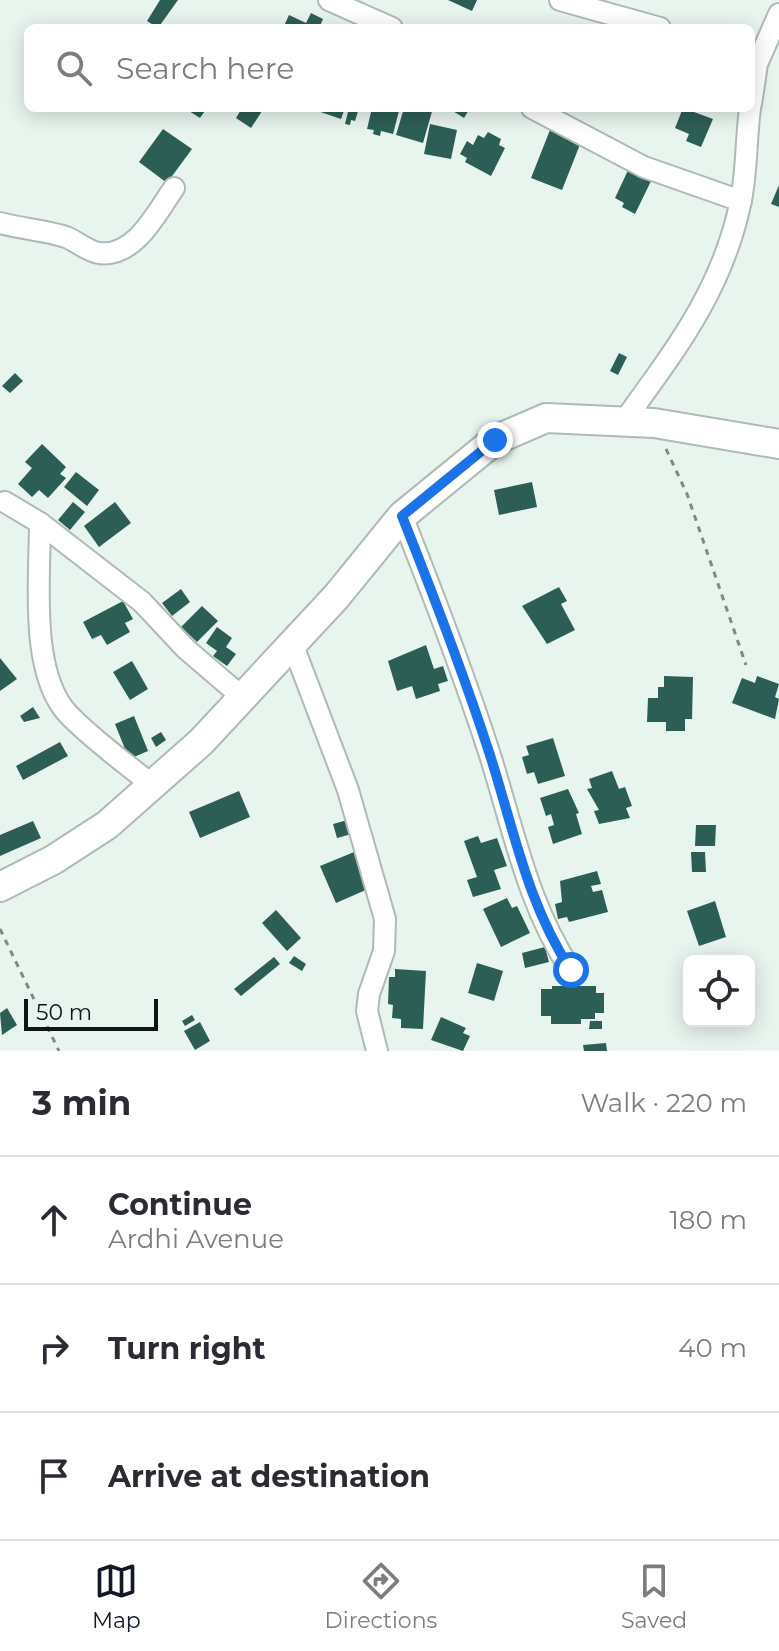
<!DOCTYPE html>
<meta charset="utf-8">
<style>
body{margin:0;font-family:Montserrat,sans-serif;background:#f2f2f3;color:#2b2b33}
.controls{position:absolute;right:24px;bottom:24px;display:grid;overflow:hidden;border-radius:12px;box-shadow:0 4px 20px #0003}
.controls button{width:72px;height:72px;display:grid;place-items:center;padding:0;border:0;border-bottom:2px solid #e1e1e2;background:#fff;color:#2b2b33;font:40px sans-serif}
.scale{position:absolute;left:24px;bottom:20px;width:134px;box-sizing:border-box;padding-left:8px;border:4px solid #101412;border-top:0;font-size:22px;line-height:28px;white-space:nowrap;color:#101412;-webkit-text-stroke:6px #e8f5ee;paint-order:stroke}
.stop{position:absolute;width:24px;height:24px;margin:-18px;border:6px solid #1a73e8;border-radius:50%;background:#fff}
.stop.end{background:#1a73e8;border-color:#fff;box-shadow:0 2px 8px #0008}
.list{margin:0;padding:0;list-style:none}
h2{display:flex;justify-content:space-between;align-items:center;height:104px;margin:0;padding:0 32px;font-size:34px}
h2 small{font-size:26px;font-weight:400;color:#7c7c81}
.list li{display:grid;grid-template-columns:52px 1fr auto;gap:24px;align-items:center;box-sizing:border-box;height:128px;padding:0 32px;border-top:2px solid #e1e1e2}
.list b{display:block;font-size:30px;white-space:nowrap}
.list p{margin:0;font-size:26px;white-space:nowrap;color:#7c7c81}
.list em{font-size:26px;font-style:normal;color:#7c7c81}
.icon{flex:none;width:44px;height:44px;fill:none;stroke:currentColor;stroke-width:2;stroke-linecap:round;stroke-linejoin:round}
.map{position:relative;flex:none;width:779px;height:1051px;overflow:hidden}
.search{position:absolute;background:#fff;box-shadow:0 4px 20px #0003;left:24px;right:24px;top:24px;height:88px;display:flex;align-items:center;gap:20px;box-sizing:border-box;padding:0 28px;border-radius:12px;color:#7c7c81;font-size:30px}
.sheet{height:488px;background:#fff}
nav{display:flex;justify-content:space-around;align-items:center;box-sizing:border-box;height:112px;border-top:2px solid #e1e1e2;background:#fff;font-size:22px;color:#7c7c81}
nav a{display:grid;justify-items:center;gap:4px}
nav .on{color:#111827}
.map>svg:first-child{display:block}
.building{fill:#2d5e55}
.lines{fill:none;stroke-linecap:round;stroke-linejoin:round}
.street-casing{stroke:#aebab3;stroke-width:24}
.secondary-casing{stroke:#aebab3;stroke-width:32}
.path{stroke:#808984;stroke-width:3;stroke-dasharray:6 6;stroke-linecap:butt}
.street{stroke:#fff;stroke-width:20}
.secondary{stroke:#fff;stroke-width:28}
.route{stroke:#1a73e8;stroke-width:10}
</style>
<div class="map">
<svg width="779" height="1051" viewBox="0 0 779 1051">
<rect width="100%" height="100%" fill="#e8f5ee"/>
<!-- building -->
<g class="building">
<path d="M160,0H178L158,28L147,21Z"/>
<path d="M448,0H477L472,11Z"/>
<path d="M311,13L323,19L319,28H283L289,15L306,23Z"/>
<path d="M192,108H207L200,118L189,111Z"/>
<path d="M242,108H264L251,128L236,118Z"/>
<path d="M309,108H345L341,119Z"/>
<path d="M349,108H359L355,121L351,120L350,125L345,124Z"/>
<path d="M372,108L399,111L393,134L381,131L380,136L373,134L374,130L367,129Z"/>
<path d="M404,108L417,112L418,108H433L423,143L396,135Z"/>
<path d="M448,108H470L464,118Z"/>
<path d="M683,108L713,119L701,147L686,141L689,134L675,128Z"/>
<path d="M430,124L457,130L451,159L424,154Z"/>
<path d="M163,129L192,149L167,183L139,162Z"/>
<path d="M550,130L581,142L562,190L531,178Z"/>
<path d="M488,132L501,139L499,145L505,148L491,176L465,162L467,158L460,154L467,141L473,145L478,135L484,138Z"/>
<path d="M630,166L653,177L635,214L622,207L624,203L615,198Z"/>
<path d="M779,185V207L771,204Z"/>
<path d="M619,353L627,357L618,375L610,371Z"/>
<path d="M15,373L23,381L10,393L2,386Z"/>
<path d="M42,444L66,467L60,474L66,478L48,498L39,490L32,497L18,484L32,468L25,462Z"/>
<path d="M76,472L99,490L87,506L64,487Z"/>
<path d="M532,482L537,507L499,515L494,490Z"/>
<path d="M73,502L85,512L70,530L58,520Z"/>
<path d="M115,502L131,523L99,547L84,526Z"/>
<path d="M559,587L567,601L561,604L575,630L547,644L522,606Z"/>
<path d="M181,589L190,602L172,616L162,603Z"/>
<path d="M123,601L133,619L125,623L130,632L107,645L101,635L92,639L83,622Z"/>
<path d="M202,606L218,621L197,642L181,627Z"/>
<path d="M217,627L232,638L226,647L236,654L227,666L213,656L217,651L206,643Z"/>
<path d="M426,645L434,669L443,666L448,681L438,684L440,691L416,699L412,686L397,691L388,661Z"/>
<path d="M0,658L17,679L0,691Z"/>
<path d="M132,661L148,689L130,700L113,672Z"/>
<path d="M664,676L693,677L692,719H685V731H666V722H647L648,698H658V687H664Z"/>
<path d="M757,676L779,684L775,697L779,699L775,719L732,703L742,678L755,683Z"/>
<path d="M33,707L40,718L24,722L20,716Z"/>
<path d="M134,716L148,751L129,759L115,724Z"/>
<path d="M161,732L166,740L156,747L151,738Z"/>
<path d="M553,738L565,776L538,784L534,772L527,774L522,757L529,755L526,746Z"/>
<path d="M60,742L68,756L23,780L16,766Z"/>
<path d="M612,771L619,789L625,787L632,806L626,808L630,818L599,824L594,811L599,810L587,789L592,788L589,779Z"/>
<path d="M568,789L579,813L576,814L582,834L553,844L548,827L554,825L551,814L546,816L540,798Z"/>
<path d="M239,791L250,817L200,838L189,812Z"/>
<path d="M351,819L355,833L337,838L333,824Z"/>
<path d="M33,821L41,838L0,856V835Z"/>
<path d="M696,825H716L715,846H695Z"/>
<path d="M478,836L481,843L497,838L507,866L494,870L501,889L473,897L467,880L477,877L464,841Z"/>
<path d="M359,850L375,886L336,903L320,866Z"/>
<path d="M691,852H705L706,872H692Z"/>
<path d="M597,871L601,884L591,886L593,892L602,890L608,912L569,922L567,917L558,919L555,904L562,902L560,881Z"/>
<path d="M507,898L512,908L517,906L530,933L501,947L483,909Z"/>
<path d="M715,901L726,937L699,946L687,911Z"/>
<path d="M276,910L301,938L287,951L262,923Z"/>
<path d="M545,947L549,962L525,968L522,953Z"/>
<path d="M294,956L306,964L302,971L289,963Z"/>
<path d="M274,957L280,964L241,996L234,989Z"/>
<path d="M477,963L503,971L494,1001L468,993Z"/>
<path d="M395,969L426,971L423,1029L401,1028V1019L392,1018L393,1005L388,1004L389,977H395Z"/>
<path d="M552,986H596V993H604V1013H595V1019H581V1024H551V1016H541V989H552Z"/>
<path d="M7,1008L17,1025L2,1035L0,1013Z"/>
<path d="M192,1015L195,1020L185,1026L182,1021Z"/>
<path d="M441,1017L466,1028L463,1033L470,1036L463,1051L431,1040Z"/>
<path d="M590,1021H602V1029H589Z"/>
<path d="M200,1022L210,1041L195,1050L184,1031Z"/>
<path d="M606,1043L607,1051H584L583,1045Z"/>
</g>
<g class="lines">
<!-- street casing -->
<g class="street-casing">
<g id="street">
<path d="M329,0L392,28"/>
<path d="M560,0L660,28"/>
<path d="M751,104L757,64L779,14"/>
<path d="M532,108L644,167L741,201"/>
<path d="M0,223C22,229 45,230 66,237C78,242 87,251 99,253C135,258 157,212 174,188"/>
<path d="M624,421C676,349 723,289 741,200C747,169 746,139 750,108"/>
<path d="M5,502L40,523L142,602L186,649L242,697"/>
<path d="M402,516C433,594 463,672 489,752C513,827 527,904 571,970"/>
<path d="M40,523C40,577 29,672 68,714C93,740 124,762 152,785"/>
<path d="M292,643L348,790L385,919L384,951L369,994L367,1011L377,1051"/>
</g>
</g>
<!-- secondary casing -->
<g class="secondary-casing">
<path id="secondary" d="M0,887L53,860L107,825L201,742L336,597L402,516L495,440L546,418L654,423L779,444"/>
</g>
<!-- path -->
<g class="path">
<path d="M666,449L687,494L746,665"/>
<path d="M0,929L59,1051"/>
</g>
<!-- street -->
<use href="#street" class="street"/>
<!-- secondary -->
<use href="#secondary" class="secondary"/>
</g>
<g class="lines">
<!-- route -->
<path class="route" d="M495,440L402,516C433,594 463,672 489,752C513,826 527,904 571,970"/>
</g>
</svg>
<div class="controls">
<button><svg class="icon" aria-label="locate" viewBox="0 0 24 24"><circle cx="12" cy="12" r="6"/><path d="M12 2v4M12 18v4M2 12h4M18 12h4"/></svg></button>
</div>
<div class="scale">50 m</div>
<div class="stop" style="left:571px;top:970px"></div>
<div class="stop end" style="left:495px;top:440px"></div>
<div class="search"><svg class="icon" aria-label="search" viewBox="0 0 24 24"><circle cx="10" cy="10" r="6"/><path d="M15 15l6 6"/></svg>Search here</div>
</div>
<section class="sheet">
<h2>3 min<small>Walk · 220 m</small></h2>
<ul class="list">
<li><svg class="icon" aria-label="ahead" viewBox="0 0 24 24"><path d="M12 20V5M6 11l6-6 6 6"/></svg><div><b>Continue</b><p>Ardhi Avenue</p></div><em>180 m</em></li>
<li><svg class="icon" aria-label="right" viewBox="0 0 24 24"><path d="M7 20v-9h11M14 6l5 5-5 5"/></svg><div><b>Turn right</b></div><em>40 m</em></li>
<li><svg class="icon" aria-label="arrive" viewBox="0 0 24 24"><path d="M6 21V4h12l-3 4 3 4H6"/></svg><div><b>Arrive at destination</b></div></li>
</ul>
</section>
<nav>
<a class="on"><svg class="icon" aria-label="map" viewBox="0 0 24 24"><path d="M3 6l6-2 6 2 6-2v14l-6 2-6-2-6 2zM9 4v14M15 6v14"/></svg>Map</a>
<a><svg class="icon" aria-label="directions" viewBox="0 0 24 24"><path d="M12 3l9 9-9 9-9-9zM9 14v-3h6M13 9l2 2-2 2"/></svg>Directions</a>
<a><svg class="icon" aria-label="saved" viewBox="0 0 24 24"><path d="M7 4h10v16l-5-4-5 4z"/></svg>Saved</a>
</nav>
